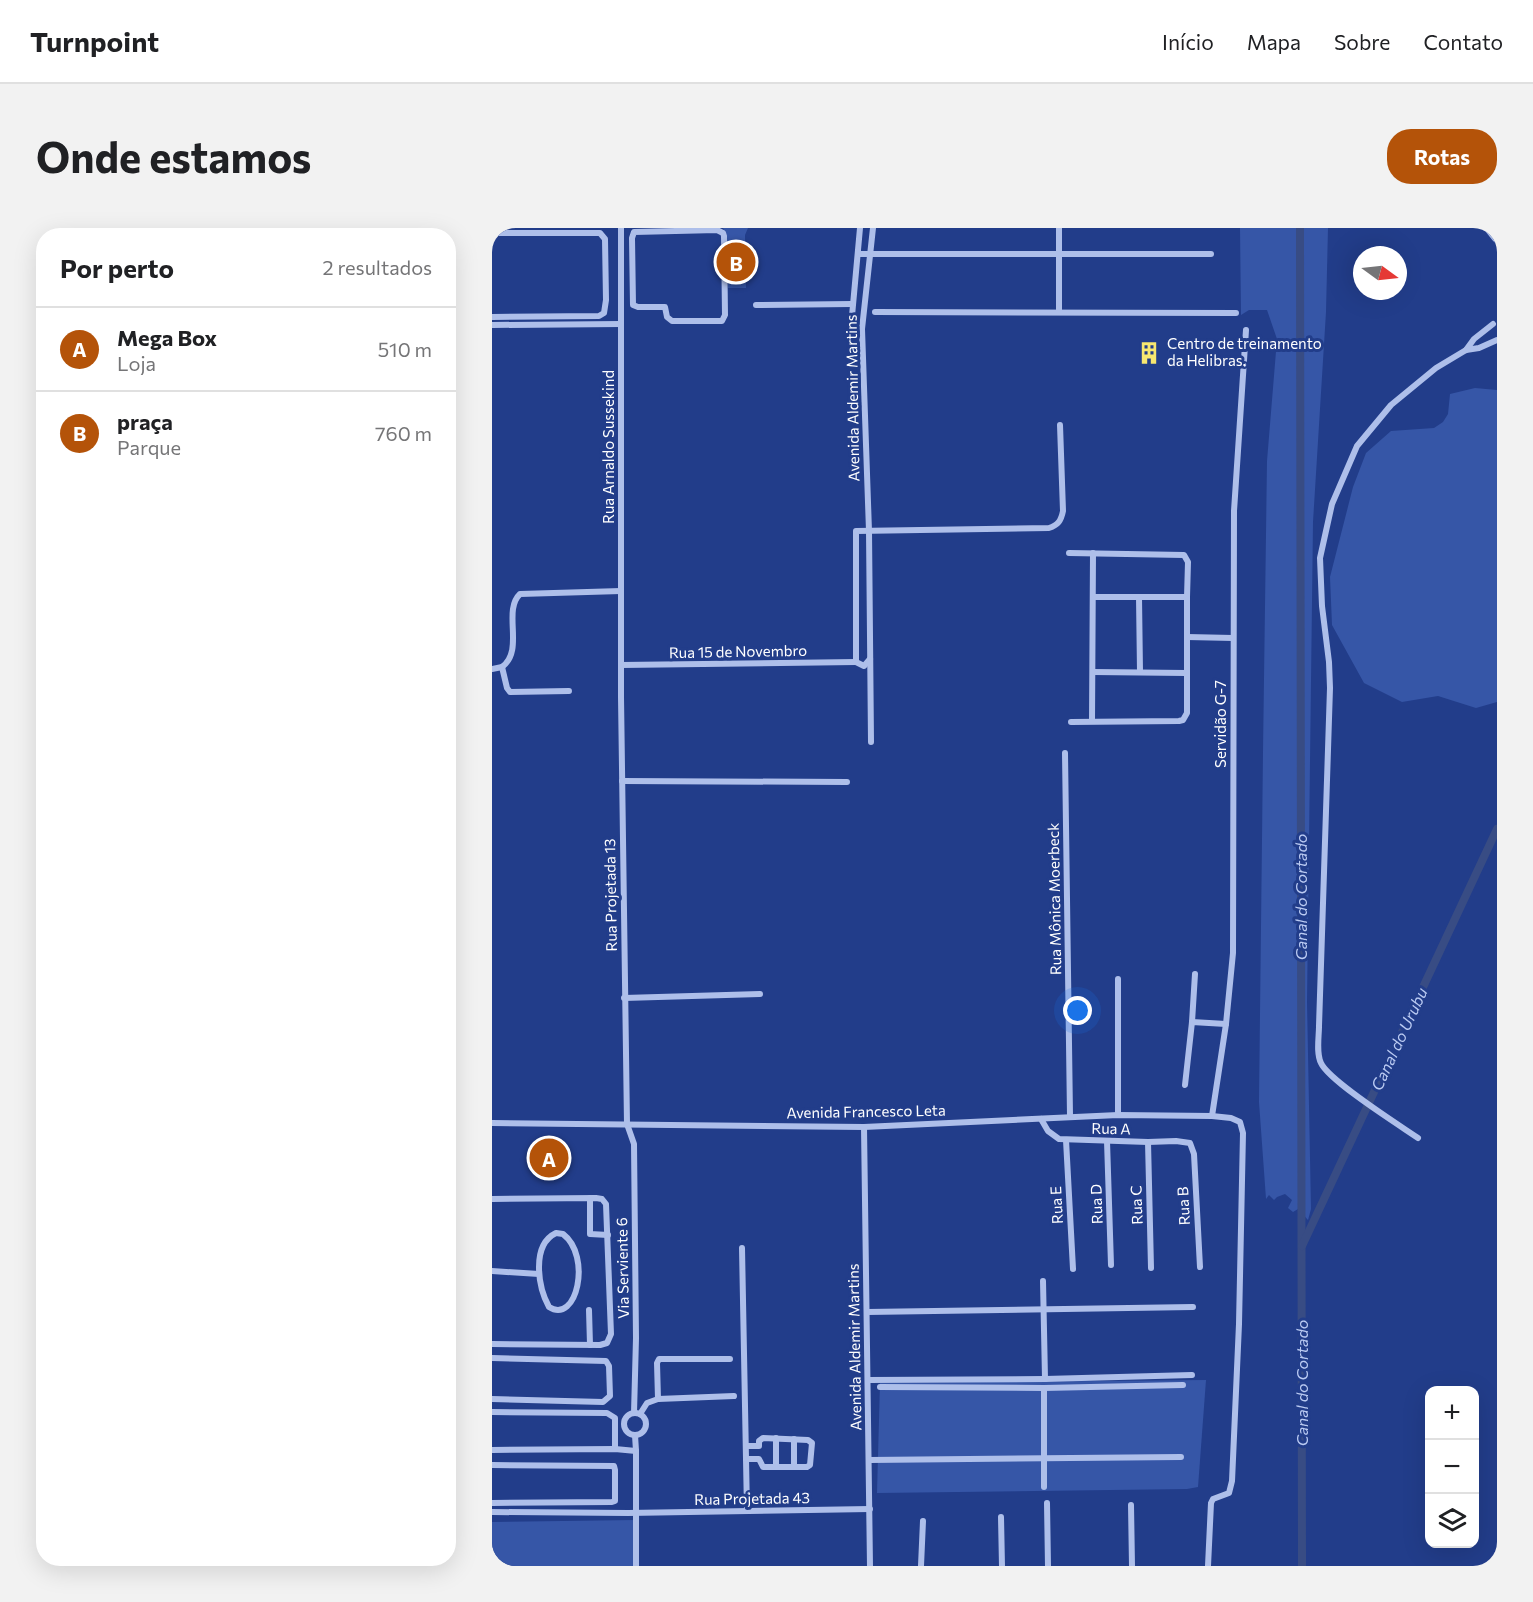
<!DOCTYPE html>
<html lang="pt">
<meta charset="utf-8">
<style>
body{margin:0;font-family:Commissioner,sans-serif;background:#f2f2f2;color:#202124}
.controls{position:absolute;right:18px;bottom:18px;display:grid;overflow:hidden;border-radius:12px;box-shadow:0 6px 24px #0002}
.controls button{width:54px;height:54px;display:grid;place-items:center;padding:0;border:0;border-bottom:2px solid #e0e0e0;background:#fff;color:#202124;font:30px sans-serif}
.compass{position:absolute;left:861px;top:18px;width:54px;height:54px;border-radius:50%;background:#fff;box-shadow:0 6px 24px #0002;rotate:105deg}
.you{position:absolute;left:586px;top:783px;width:21px;height:21px;margin:-15px;border:4px solid #fff;border-radius:50%;background:#1a73e8;box-shadow:0 0 0 9px #1a73e833}
.badge{display:grid;place-items:center;width:39px;height:39px;border-radius:50%;background:#b45309;color:#fff;font-size:20px;font-weight:700}
.pin{position:absolute;translate:-50% -50%;border:3px solid #fff;box-shadow:0 2px 6px #0006}
.list{margin:0;padding:0;list-style:none}
h2{display:flex;justify-content:space-between;align-items:center;height:78px;margin:0;padding:0 24px;font-size:26px}
h2 small{font-size:20px;font-weight:400;color:#757577}
.list li{display:grid;grid-template-columns:39px 1fr auto;gap:18px;align-items:center;box-sizing:border-box;height:84px;padding:0 24px;border-top:2px solid #e0e0e0}
.list b{display:block;font-size:22px;white-space:nowrap}
.list p{margin:0;font-size:20px;white-space:nowrap;color:#757577}
.list em{font-size:20px;font-style:normal;color:#757577}
.icon{flex:none;width:33px;height:33px;fill:none;stroke:currentColor;stroke-width:2;stroke-linecap:round;stroke-linejoin:round}
.map{position:relative;flex:none;width:1005px;height:1338px;overflow:hidden;border-radius:24px}
header{display:flex;align-items:center;gap:36px;box-sizing:border-box;height:84px;padding:0 30px;background:#fff;border-bottom:2px solid #e0e0e0}
header strong{font-size:28px}
nav{display:flex;gap:33px;margin-inline-start:auto;font-size:21px}
.intro{display:flex;align-items:center;justify-content:space-between;box-sizing:border-box;height:144px;padding:0 36px}
h1{margin:0;font-size:42px}
.button{padding:15px 27px;border-radius:24px;background:#b45309;color:#fff;font-size:21px;font-weight:700}
main{display:flex;gap:36px;padding:0 36px}
aside{flex:1;background:#fff;border-radius:24px;box-shadow:0 6px 24px #0002}
.map>svg:first-child{display:block}
.green{fill:#3656a7}
.lines{fill:none;stroke-linecap:round;stroke-linejoin:round}
.canal{stroke:#384c84;stroke-width:8}
.minor{stroke:#aebfea;stroke-width:6}
.tertiary{stroke:#aebfea;stroke-width:10}
.labels{text-anchor:middle;stroke-width:6;stroke-linejoin:round;paint-order:stroke}
.poi-label{font-size:15px;fill:#fff;stroke:#223d8a;text-anchor:start}
.street-label{font-size:15px;fill:#fff;stroke:#223d8a}
.water-label{font-size:16px;font-style:italic;fill:#bacaf2;stroke:#223d8a}
</style>
<header>
<strong>Turnpoint</strong>
<nav><a>Início</a><a>Mapa</a><a>Sobre</a><a>Contato</a></nav>
</header>
<div class="intro"><h1>Onde estamos</h1><a class="button">Rotas</a></div>
<main>
<aside>
<h2>Por perto<small>2 resultados</small></h2>
<ul class="list">
<li><span class="badge">A</span><div><b>Mega Box</b><p>Loja</p></div><em>510 m</em></li>
<li><span class="badge">B</span><div><b>praça</b><p>Parque</p></div><em>760 m</em></li>
</ul>
</aside>
<div class="map">
<svg width="1005" height="1338" viewBox="0 0 1005 1338">
<rect width="100%" height="100%" fill="#223d8a"/>
<!-- green -->
<g class="green">
<path d="M231,0H256L253,7L254,60H236L235,7Z"/>
<path d="M748,0H836L834,84L821,294L815,774L819,981L816,992L806,981L801,984L796,980L800,972L793,966L785,969L782,972L777,967L774,971L767,874L771,524L775,233L785,111L775,82H757L749,87Z"/>
<path d="M983,160L1005,162V474L984,480L946,468L910,474L872,455L840,397L838,349L861,259L874,225L899,203L942,200L951,194L956,186L958,166Z"/>
<path d="M714,1152L706,1259L695,1261L385,1265L388,1155Z"/>
<path d="M143,1292L142,1338H0V1294Z"/>
</g>
<g class="lines">
<!-- canal -->
<g class="canal">
<path d="M808,0L810,1338"/>
<path d="M810,1018L1005,601"/>
</g>
<!-- minor -->
<g class="minor">
<path d="M129,0V469L135,896L142,916L144,1110L142,1185"/>
<path d="M225,2L231,5L232,8L233,87L230,93H180L175,89L173,79H146L141,77L140,10L142,4Z"/>
<path d="M0,5H108L113,11L114,72L112,85L107,88L0,89"/>
<path d="M367,26H719"/>
<path d="M264,77L360,76"/>
<path d="M567,83V0"/>
<path d="M383,84L744,85"/>
<path d="M0,97L129,96"/>
<path d="M359,99L368,0"/>
<path d="M974,122L982,111L1001,96"/>
<path d="M577,325L692,327L696,334L695,369"/>
<path d="M647,369L648,444"/>
<path d="M695,409L741,410"/>
<path d="M378,431L372,438L364,434V303L557,300C566,297 569,293 571,283L568,197"/>
<path d="M129,437L364,434"/>
<path d="M10,439L15,460L18,464L77,463"/>
<path d="M0,441L10,439C33,422 10,383 28,366L129,363"/>
<path d="M601,444L694,445"/>
<path d="M600,493L601,325"/>
<path d="M579,494L687,493L691,492L695,485V369H601"/>
<path d="M379,514L377,303L370,101L381,0"/>
<path d="M573,525L578,888"/>
<path d="M130,553L355,554"/>
<path d="M626,751V887"/>
<path d="M132,770L268,766"/>
<path d="M700,794L703,746"/>
<path d="M693,857L700,794L734,796"/>
<path d="M720,888L734,796L741,725L742,283L754,102"/>
<path d="M549,891L556,903L567,911L656,914L684,913L698,915L702,926L708,1039"/>
<path d="M0,895L372,899L626,887L720,888L739,890L748,894L751,905L747,1096L740,1253L737,1265L721,1271L719,1275L716,1338"/>
<path d="M372,899L378,1338"/>
<path d="M926,910C907,897 837,853 829,835C824,825 827,809 827,798L838,460L837,434L830,378L828,330L840,276L865,218L899,177L944,140L974,122L987,120L1005,112"/>
<path d="M574,912L581,1041"/>
<path d="M615,913L619,1037"/>
<path d="M656,914L659,1040"/>
<path d="M98,970V1006L116,1007"/>
<path d="M0,971L104,970L110,971L114,976L119,1106L115,1115L108,1117L0,1116"/>
<path d="M64,1005L71,1006C100,1028 85,1097 57,1079C46,1059 39,1017 64,1005Z"/>
<path d="M250,1020L255,1283"/>
<path d="M0,1043L47,1046"/>
<path d="M551,1053L553,1151"/>
<path d="M97,1082L98,1117"/>
<path d="M375,1084L701,1079"/>
<path d="M0,1130L114,1133L117,1138L118,1168L111,1174L0,1171"/>
<path d="M376,1152L553,1151L700,1147"/>
<path d="M388,1159L552,1160L691,1157"/>
<path d="M166,1171L165,1135L167,1131H238"/>
<path d="M0,1184L115,1185L123,1190V1221"/>
<circle cx="143" cy="1196" r="11"/>
<path d="M148,1186L155,1175L166,1171L242,1168"/>
<path d="M143,1207L144,1223V1338"/>
<path d="M284,1210V1239"/>
<path d="M254,1218H267V1213L271,1210L316,1212L320,1215L318,1237L315,1239H271L267,1231H254"/>
<path d="M0,1222L123,1221L144,1223"/>
<path d="M377,1232L689,1229"/>
<path d="M0,1237L122,1238L123,1242V1273L120,1274L0,1275"/>
<path d="M302,1239V1211"/>
<path d="M552,1259V1160"/>
<path d="M555,1275L556,1338"/>
<path d="M639,1277L640,1338"/>
<path d="M0,1284L136,1285L378,1281"/>
<path d="M509,1289L510,1338"/>
<path d="M429,1338L431,1293"/>
</g>
<!-- tertiary -->
<path class="tertiary" d="M997,0L1005,10"/>
</g>
<!-- icons -->
<defs>
<g id="building-bare" transform="scale(1.8)"><path d="M-4-6H4V6H1V3H-1V6H-4ZM-2.5-4.3h1.7v1.8h-1.7ZM.8-4.3h1.7v1.8H.8ZM-2.5-1h1.7V.8h-1.7ZM.8-1h1.7V.8H.8Z" fill="#f7e770" stroke="#223d8a" stroke-width="2.5" paint-order="stroke"/></g>
</defs>
<g fill-rule="evenodd">
<use href="#building-bare" x="657" y="125"/>
</g>
<g class="labels">
<!-- poi labels -->
<g class="poi-label">
<text x="675" y="121">Centro de treinamento<tspan x="675" dy="17">da Helibras.</tspan></text>
</g>
<!-- street labels -->
<g class="street-label">
<text transform="translate(361 170) rotate(-91)" y="5">Avenida Aldemir Martins</text>
<text transform="translate(117 219) rotate(-90)" y="5">Rua Arnaldo Sussekind</text>
<text transform="translate(246 424) rotate(-1)" y="5">Rua 15 de Novembro</text>
<text transform="translate(729 496) rotate(-90)" y="5">Servidão G-7</text>
<text transform="translate(119 667) rotate(-91)" y="5">Rua Projetada 13</text>
<text transform="translate(563 671) rotate(-91)" y="5">Rua Mônica Moerbeck</text>
<text transform="translate(374 884) rotate(-1)" y="5">Avenida Francesco Leta</text>
<text transform="translate(619 901) rotate(1)" y="5">Rua A</text>
<text transform="translate(605 976) rotate(-92)" y="5">Rua D</text>
<text transform="translate(565 977) rotate(-93)" y="5">Rua E</text>
<text transform="translate(645 977) rotate(-92)" y="5">Rua C</text>
<text transform="translate(692 978) rotate(-93)" y="5">Rua B</text>
<text transform="translate(131 1040) rotate(-91)" y="5">Via Serviente 6</text>
<text transform="translate(363 1119) rotate(-91)" y="5">Avenida Aldemir Martins</text>
<text transform="translate(260 1271) rotate(-1)" y="5">Rua Projetada 43</text>
</g>
<!-- water labels -->
<g class="water-label">
<text transform="translate(809 669) rotate(-90)" y="6">Canal do Cortado</text>
<text transform="translate(907 811) rotate(-65)" y="6">Canal do Urubu</text>
<text transform="translate(810 1155) rotate(-90)" y="6">Canal do Cortado</text>
</g>
</g>
</svg>
<div class="controls">
<button>+</button>
<button>−</button>
<button><svg class="icon" aria-label="layers" viewBox="0 0 24 24"><path d="M12 4l9 5-9 5-9-5zM3 14l9 5 9-5"/></svg></button>
</div>
<svg class="compass" viewBox="-18 -18 36 36"><path d="M0-13l5 13h-10z" fill="#e53935"/><path d="M0 13l5-13h-10z" fill="#757577"/></svg>
<div class="you"></div>
<div class="pin badge" style="left:57px;top:930px">A</div>
<div class="pin badge" style="left:244px;top:34px">B</div>
</div>
</main>
